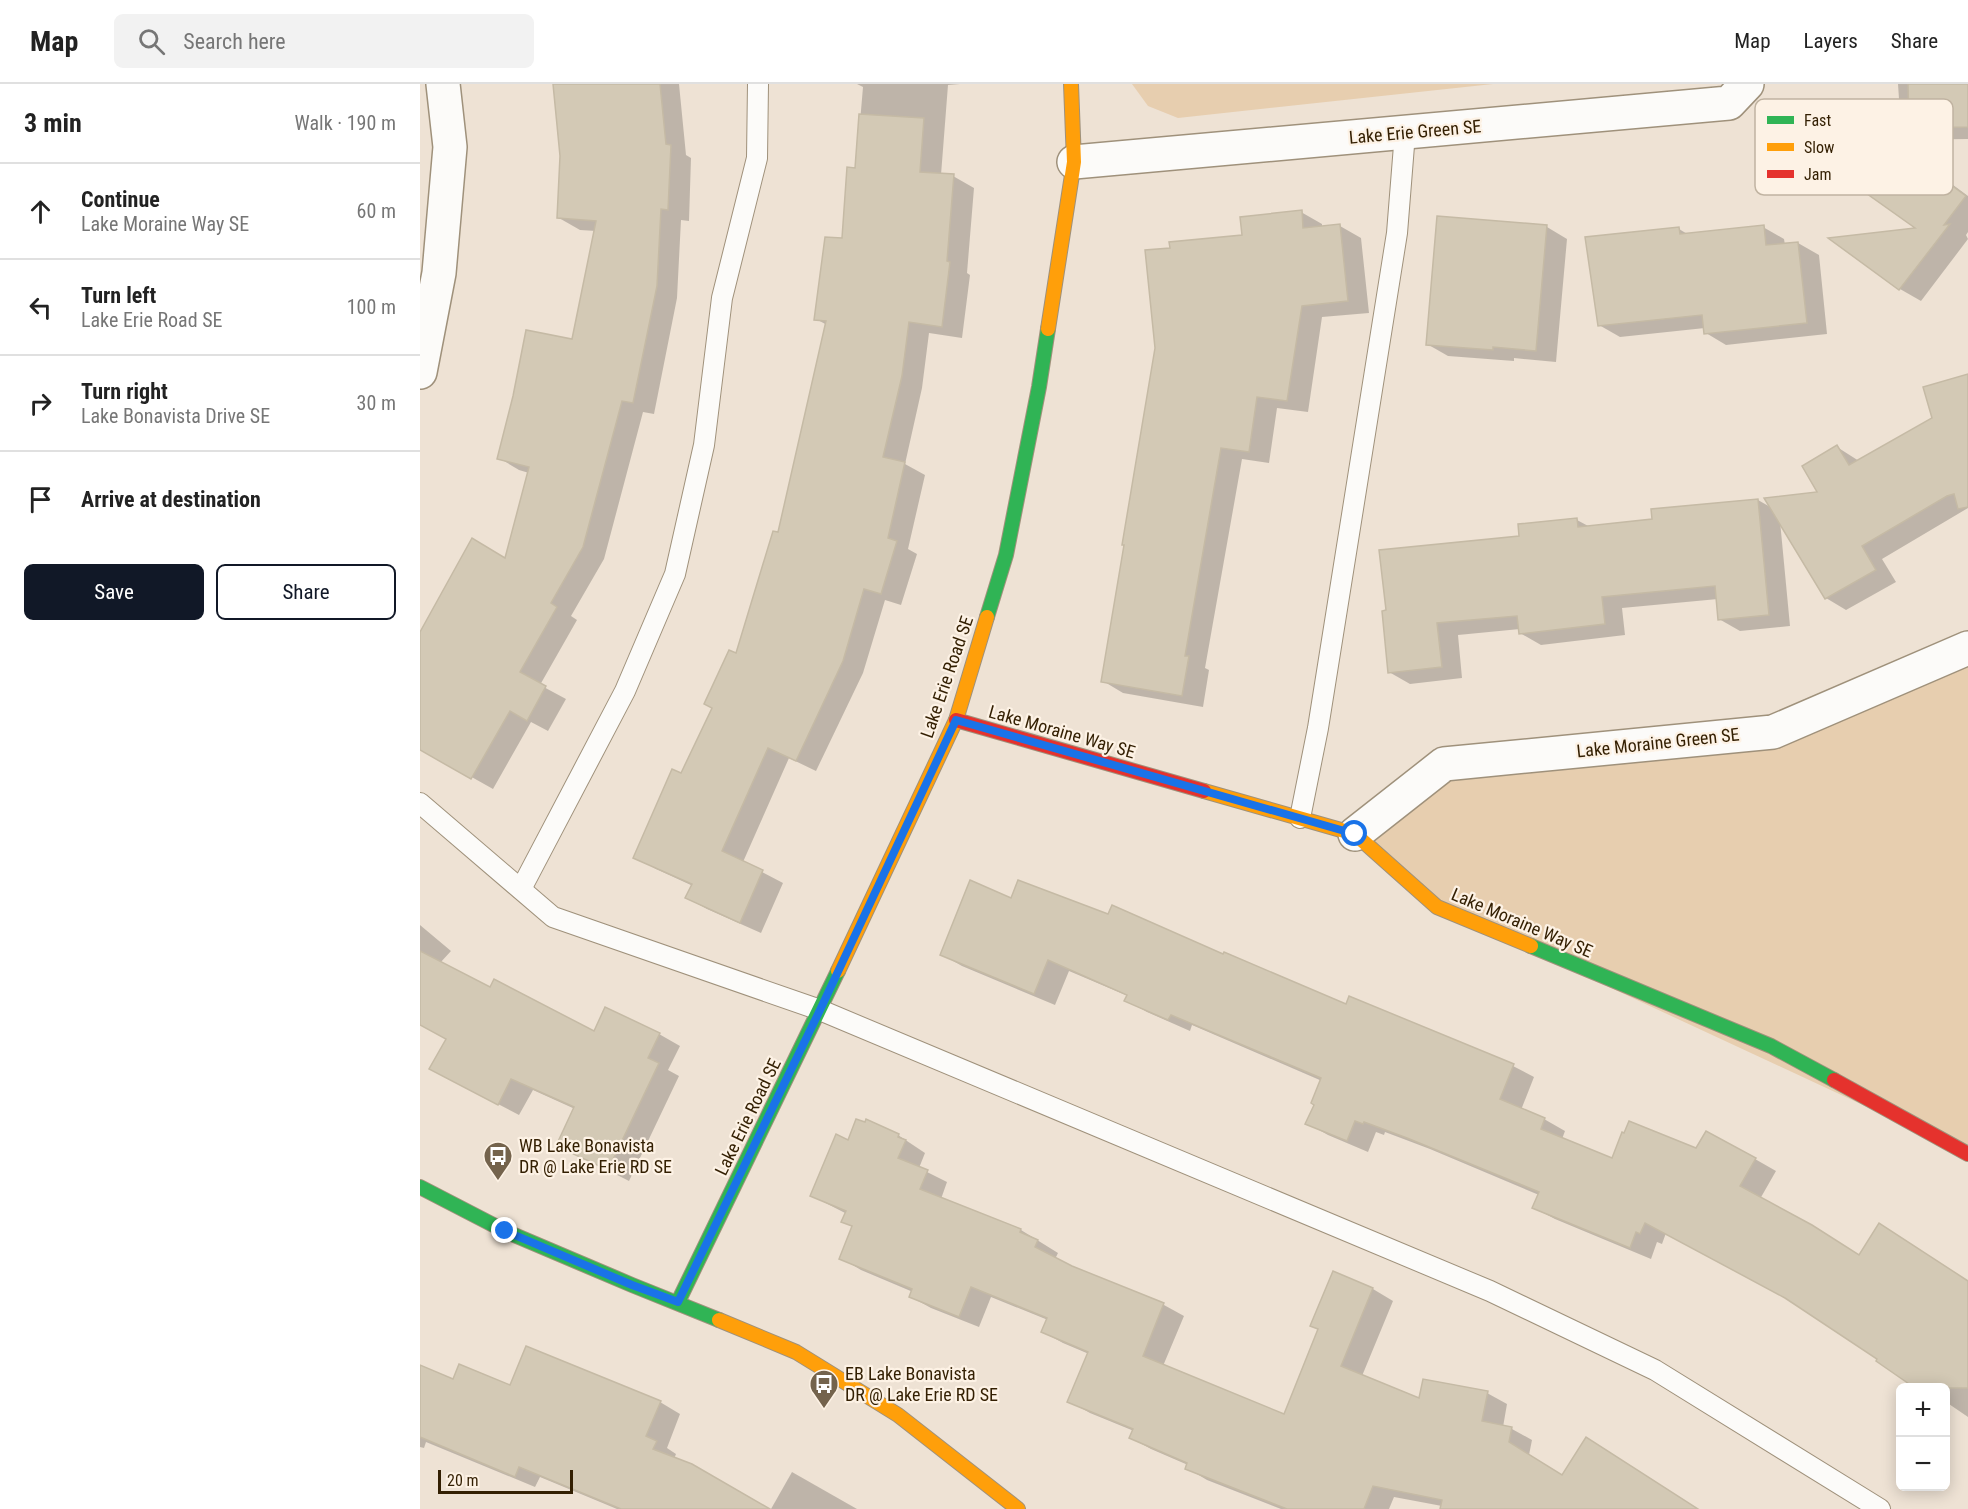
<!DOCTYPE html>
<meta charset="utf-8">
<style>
body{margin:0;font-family:"Roboto Condensed",sans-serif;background:#f2f2f2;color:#222}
.controls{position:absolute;right:18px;bottom:18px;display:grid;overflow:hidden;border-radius:9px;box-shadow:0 3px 15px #0003}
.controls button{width:54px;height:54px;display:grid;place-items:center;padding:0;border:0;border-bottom:2px solid #e0e0e0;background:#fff;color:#222;font:30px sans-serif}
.scale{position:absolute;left:18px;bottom:15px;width:135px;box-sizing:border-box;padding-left:6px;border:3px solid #331f02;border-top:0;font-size:16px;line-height:21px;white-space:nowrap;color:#331f02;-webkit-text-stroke:4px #fdf2e5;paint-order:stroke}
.stop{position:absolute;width:18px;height:18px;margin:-14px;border:4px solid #1a73e8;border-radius:50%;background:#fff}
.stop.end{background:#1a73e8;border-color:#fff;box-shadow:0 2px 6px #0008}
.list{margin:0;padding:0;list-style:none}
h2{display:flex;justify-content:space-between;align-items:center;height:78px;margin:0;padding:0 24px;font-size:26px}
h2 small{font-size:20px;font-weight:400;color:#767676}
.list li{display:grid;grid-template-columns:39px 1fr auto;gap:18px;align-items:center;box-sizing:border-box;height:96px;padding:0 24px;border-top:2px solid #e0e0e0}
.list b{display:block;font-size:22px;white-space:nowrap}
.list p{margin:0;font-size:20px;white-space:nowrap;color:#767676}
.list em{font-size:20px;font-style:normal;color:#767676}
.actions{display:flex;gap:12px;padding:18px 24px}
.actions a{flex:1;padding:14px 0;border:2px solid #111827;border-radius:9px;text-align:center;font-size:21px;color:#111827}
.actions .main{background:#111827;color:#fff}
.icon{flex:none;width:33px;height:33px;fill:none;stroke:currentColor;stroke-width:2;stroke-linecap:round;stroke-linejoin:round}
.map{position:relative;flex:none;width:1548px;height:1425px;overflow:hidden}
header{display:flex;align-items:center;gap:36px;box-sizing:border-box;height:84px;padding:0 30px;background:#fff;border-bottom:2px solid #e0e0e0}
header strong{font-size:28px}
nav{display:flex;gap:33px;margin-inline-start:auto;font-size:21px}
.search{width:420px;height:54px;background:#f2f2f2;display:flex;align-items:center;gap:15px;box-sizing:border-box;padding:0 21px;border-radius:9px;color:#767676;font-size:22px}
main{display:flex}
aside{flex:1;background:#fff}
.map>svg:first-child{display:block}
.green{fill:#e7ceaf}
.shadow{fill:#0003}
.building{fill:#d3c9b5;stroke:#c5baa5;stroke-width:1.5}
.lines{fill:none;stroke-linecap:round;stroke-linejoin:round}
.lane-casing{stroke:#9f917b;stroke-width:22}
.street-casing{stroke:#9f917b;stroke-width:36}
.fast-casing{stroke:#9f917b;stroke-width:16}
.slow-casing{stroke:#9f917b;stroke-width:16}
.jam-casing{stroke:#9f917b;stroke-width:16}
.lane{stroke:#fcfbf9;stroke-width:20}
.street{stroke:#fcfbf9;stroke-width:33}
.fast{stroke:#30b455;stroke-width:14}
.slow{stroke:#ff9f0a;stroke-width:14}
.jam{stroke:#e5322d;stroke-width:14}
.route{stroke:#1a73e8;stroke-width:8}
.labels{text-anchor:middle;stroke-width:4.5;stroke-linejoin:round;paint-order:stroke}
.street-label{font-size:18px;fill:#331f02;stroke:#fdf2e5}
.poi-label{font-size:18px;fill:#331f02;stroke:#fdf2e5;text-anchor:start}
.key{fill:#fdf2e5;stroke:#c0b3a1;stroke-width:1.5}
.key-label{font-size:16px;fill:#331f02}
</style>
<header>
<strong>Map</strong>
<div class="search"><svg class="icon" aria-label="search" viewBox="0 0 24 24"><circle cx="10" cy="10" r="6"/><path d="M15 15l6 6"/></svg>Search here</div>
<nav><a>Map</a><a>Layers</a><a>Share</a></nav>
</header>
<main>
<aside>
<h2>3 min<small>Walk · 190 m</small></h2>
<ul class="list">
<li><svg class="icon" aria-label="ahead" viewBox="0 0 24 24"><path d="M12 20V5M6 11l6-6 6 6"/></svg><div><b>Continue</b><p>Lake Moraine Way SE</p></div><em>60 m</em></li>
<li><svg class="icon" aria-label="left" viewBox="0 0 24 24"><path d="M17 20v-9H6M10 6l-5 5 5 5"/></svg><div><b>Turn left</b><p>Lake Erie Road SE</p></div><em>100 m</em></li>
<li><svg class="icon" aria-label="right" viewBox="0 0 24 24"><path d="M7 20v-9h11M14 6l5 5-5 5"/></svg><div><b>Turn right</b><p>Lake Bonavista Drive SE</p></div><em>30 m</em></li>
<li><svg class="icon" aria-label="arrive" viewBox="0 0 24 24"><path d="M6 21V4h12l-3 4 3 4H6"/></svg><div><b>Arrive at destination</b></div></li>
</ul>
<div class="actions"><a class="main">Save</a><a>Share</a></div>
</aside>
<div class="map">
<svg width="1548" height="1425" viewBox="0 0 1548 1425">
<rect width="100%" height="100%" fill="#eee2d4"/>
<!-- green -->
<g class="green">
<path d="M712,0H1073L758,34L728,22Z"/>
<path d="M1548,564V1070L1017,823L935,750L1024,680L1353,648Z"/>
</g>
<!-- shadow -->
<g class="shadow">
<path d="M134,0H259L266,71L271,74L269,137L261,136L257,214L234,330L223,328L184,475L151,532L157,536L120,601L146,615L128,647L111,638L73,705L0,664V550L86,476L109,389L99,386L79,374L153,257L176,147L160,146L139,134L142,72Z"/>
<path d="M437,0H540L528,1L521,91L533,92L554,104L547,189L550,191L542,254L509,249L502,304L485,380L505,391L488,465L497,470L481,521L465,516L443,589L396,687L369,674L323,778L363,799L341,849L287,825L267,814L273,802L236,785L215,773L262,691L317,571L359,450L407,241L396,235L423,156L436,85L443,3Z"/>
<path d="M1478,0H1548V55L1478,56L1458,44L1479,15Z"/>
<path d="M1456,47L1476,59L1548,112V148L1546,151L1548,155L1501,217L1480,205L1412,155L1499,145Z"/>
<path d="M881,128L902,140V144L920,142L941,154L949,229L902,233L888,328L857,324L849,379L822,375L785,584L789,586L783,623L703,609L683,597L752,165L823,152Z"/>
<path d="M1127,143L1147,155L1136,278L1094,274V277L1028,272L1007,260Z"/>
<path d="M1343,143L1364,155L1365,161L1378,159L1399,171L1407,250L1306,261L1286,249L1285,244L1200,253L1179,241L1259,145L1269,151Z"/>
<path d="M1548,291V424L1462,475L1476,498L1426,526L1406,514L1360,437L1370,542L1320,547L1299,535L1298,515L1202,524L1205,551L1121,561L1100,549V545L1038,551L1042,594L990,600L969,588L963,528L1101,453L1157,436L1170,443L1233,436L1232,426L1338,416L1352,424L1400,409L1417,363L1439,377L1513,335Z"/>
<path d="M592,816L689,832L804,872L927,921L1093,982L1114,993L1101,1026L1124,1035L1145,1047L1142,1055L1193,1076L1277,1066L1335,1075L1356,1087L1340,1115L1440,1172L1548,1197V1333L1526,1318V1304L1459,1275L1373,1217L1246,1149L1242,1160L1237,1158L1231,1175L1135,1135L1114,1124L1119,1111L1010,1065L965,1048L964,1051L956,1048L948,1068L908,1051L887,1039L896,1020L902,997L772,941L770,947L727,928L706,916L708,912L649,887L635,921L542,882L521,870Z"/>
<path d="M0,841L31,867L20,879L71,905L174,949L239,950L260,962L248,986L259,992L209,1097L138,1061L155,1025L113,1006L99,1031L32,996L27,955L0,938Z"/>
<path d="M478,1051L505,1069L499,1084L527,1098L521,1115L601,1146L638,1169L635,1175L651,1183L744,1221L764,1232L743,1282L864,1332L899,1245L914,1189L953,1205L973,1217L942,1292L1001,1316L1067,1309L1087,1320L1083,1343L1092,1345L1112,1356L1109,1371L1143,1393L1270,1425H1024L1022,1422L974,1413L969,1425H861L787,1396L767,1384L768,1381L731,1365L711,1354L714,1347L670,1329L649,1317L669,1270L643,1259L623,1248L628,1236L571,1213L559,1243L511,1224L491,1213L493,1208L441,1186L421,1174L434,1143L423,1137L427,1130L392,1112L429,1058Z"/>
<path d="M0,1283L34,1297L240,1318L260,1330L247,1364L256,1370L254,1375L347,1425H197L120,1393L115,1403L6,1358L4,1364L0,1363Z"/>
<path d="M372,1388L437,1425H351Z"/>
</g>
<!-- building -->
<g class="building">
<path d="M133,0H240L246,60L251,61L248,126L241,125L237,202L213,319L202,317L163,463L131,519L137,523L100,588L126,602L107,637L90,627L51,695L0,666V548L52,454L85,474L109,383L77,375L93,312L106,246L152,255L176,137L137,134L140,72Z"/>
<path d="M1488,0H1548V43L1489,44Z"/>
<path d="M439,30L504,34L500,88L534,90L527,177L530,178L522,243L489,238L482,292L463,373L485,378L468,454L477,457L461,510L444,505L423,577L376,677L348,664L302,767L343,786L320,839L265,814L272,800L213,774L252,685L261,689L292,624L284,620L309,566L316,569L353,447L358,448L406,237L394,236L405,153L422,154L427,83L435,84Z"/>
<path d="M1455,45L1546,112L1524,141L1530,140L1479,206L1408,154L1495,144L1422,92Z"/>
<path d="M882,126L883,144L920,140L928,217L882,222L867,317L837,313L829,368L801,364L765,572H769L762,612L681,598L704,461H702L735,264L725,166L750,164L749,158L822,151L820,133Z"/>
<path d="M1017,132L1127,141L1116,267L1073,263V266L1006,261Z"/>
<path d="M1344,141L1346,161L1378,158L1387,239L1284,250L1282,231L1178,242L1165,153L1259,143L1260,150Z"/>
<path d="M1548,290V423L1538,425L1534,410L1527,412L1442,462L1456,486L1405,515L1344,414L1397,408L1382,382L1417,361L1429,381L1512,334L1503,303Z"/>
<path d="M1338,415L1349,531L1298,536L1295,502L1182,513L1185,540L1099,550L1097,532L1017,539L1022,583L968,589L962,527L966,526L959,466L1099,452L1098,440L1157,434L1158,443L1232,435L1231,425Z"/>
<path d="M550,796L591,814L598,796L688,830L692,821L803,870L804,868L926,920L929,912L1094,980L1080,1015L1125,1034L1121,1045L1192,1074L1202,1048L1204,1049L1209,1037L1276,1064L1286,1047L1336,1074L1320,1102L1392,1141L1439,1171L1459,1139L1548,1197V1304H1495L1456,1277L1457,1275L1365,1214L1225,1139L1220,1150L1216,1148L1210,1164L1112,1124L1119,1108L987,1054L944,1038L943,1040L935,1037L927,1057L885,1040L894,1021L891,1019L901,994L751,931L748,936L704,917L707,911L628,876L614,910L520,871Z"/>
<path d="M0,867L70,903L74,895L174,947L185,923L240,949L228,974L239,979L188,1086L136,1062L154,1023L91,995L78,1021L9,985L26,955L0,941Z"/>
<path d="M436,1035L445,1038L446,1035L479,1050L478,1053L486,1056L478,1074L508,1086L500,1105L601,1145L600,1148L618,1156L615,1163L652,1182L744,1219L723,1272L864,1330L898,1245L890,1242L913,1187L953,1204L921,1282L999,1314L1003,1295L1068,1307L1062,1337L1092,1343L1089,1358L1142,1391L1166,1353L1278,1425H1020L1022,1416L953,1402L944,1425H867L765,1385L767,1379L709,1354L713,1345L647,1318L668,1268L621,1248L627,1234L551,1203L539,1233L489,1213L492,1205L419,1175L432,1142L421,1138L426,1127L390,1112L416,1050L428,1056Z"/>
<path d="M106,1262L241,1317L226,1352L237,1357L233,1365L272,1380L350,1425H201L99,1383L95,1393L0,1353V1281L33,1295L39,1280L90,1301Z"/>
</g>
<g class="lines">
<!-- lane casing -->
<g class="lane-casing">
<g id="lane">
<path d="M0,719L133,833L400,926L1070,1207L1235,1286L1460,1425"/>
<path d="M880,734L898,644L977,149L985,49"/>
<path d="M101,805L205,607L255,490L284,361L302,214L337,74L338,0"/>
</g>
</g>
<!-- street casing -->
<g class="street-casing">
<g id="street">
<path d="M654,78L1309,19L1327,0"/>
<path d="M0,288L19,189L30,63L23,0"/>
<path d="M935,750L1024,680L1353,648L1548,564"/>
</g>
</g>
<!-- fast casing -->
<g class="fast-casing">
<g id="fast">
<path d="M567,533L586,471L619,303L628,245"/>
<path d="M1111,862L1351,962L1414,996"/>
<path d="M0,1103L85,1147L212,1201L299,1236"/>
<path d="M258,1218L418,887"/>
</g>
</g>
<!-- slow casing -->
<g class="slow-casing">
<g id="slow">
<path d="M628,245L654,78L651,0"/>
<path d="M784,707L935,750L1017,823L1111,862"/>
<path d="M418,887L536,636L567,533"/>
<path d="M299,1236L376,1268L478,1331L598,1425"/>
</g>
</g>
<!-- jam casing -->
<g class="jam-casing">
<g id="jam">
<path d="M536,636L784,707"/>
<path d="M1414,996L1548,1070"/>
</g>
</g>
<!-- lane -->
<use href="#lane" class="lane"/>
<!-- street -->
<use href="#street" class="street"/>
<!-- fast -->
<use href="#fast" class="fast"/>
<!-- slow -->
<use href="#slow" class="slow"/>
<!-- jam -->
<use href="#jam" class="jam"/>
</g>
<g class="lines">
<!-- route -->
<path class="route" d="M85,1147L212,1201L258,1218L400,926L536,636L935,750"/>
</g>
<!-- icons -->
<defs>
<g id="bus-pin" transform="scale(1.5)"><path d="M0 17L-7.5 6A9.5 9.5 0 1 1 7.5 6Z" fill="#74634c" stroke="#fdf2e5"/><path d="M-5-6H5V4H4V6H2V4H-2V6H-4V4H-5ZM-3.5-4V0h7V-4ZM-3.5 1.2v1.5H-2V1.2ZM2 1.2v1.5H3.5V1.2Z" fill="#fff"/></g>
</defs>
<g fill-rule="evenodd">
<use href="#bus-pin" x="78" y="1072"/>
<use href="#bus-pin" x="404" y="1300"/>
</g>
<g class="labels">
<!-- street labels -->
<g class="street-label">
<text transform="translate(995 48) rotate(-5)" y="6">Lake Erie Green SE</text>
<text transform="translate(527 593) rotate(-71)" y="6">Lake Erie Road SE</text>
<text transform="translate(642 648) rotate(16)" y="6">Lake Moraine Way SE</text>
<text transform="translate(1238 659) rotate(-6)" y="6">Lake Moraine Green SE</text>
<text transform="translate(1102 839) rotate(23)" y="6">Lake Moraine Way SE</text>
<text transform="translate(328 1033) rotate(-64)" y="6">Lake Erie Road SE</text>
</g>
<!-- poi labels -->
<g class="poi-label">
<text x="99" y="1068">WB Lake Bonavista<tspan x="99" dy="21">DR @ Lake Erie RD SE</tspan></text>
<text x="425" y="1296">EB Lake Bonavista<tspan x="425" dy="21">DR @ Lake Erie RD SE</tspan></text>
</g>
</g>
<!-- legend -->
<rect x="1335" y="15" width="198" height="96" rx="9" class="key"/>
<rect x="1347" y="32" width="27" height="8" fill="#30b455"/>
<rect x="1347" y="59" width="27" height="8" fill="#ff9f0a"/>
<rect x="1347" y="86" width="27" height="8" fill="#e5322d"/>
<g class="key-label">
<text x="1384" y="42">Fast</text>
<text x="1384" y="69">Slow</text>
<text x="1384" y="96">Jam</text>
</g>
</svg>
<div class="controls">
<button>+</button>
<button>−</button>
</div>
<div class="scale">20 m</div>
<div class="stop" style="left:935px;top:750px"></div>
<div class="stop end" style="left:85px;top:1147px"></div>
</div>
</main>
